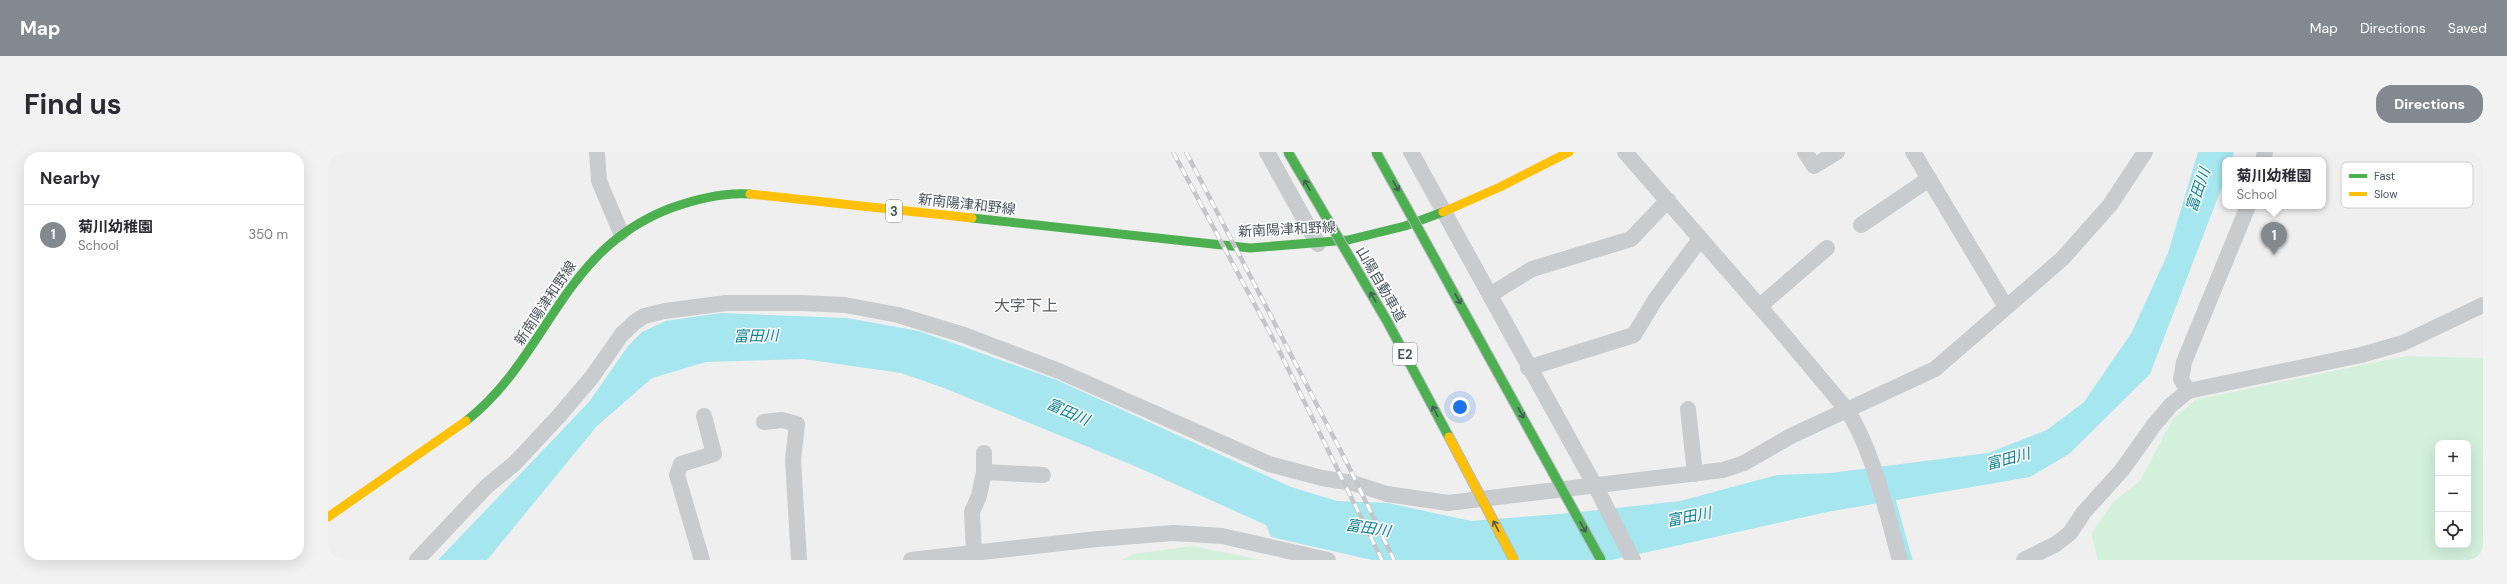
<!DOCTYPE html>
<meta charset="utf-8">
<style>
body{margin:0;font-family:"DM Sans","Noto Sans JP",sans-serif;background:#f2f2f3;color:#2b2b33}
.controls{position:absolute;right:12px;bottom:12px;display:grid;overflow:hidden;border-radius:8px;box-shadow:0 4px 16px #0002}
.controls button{width:36px;height:36px;display:grid;place-items:center;padding:0;border:0;border-bottom:1px solid #e1e1e2;background:#fff;color:#2b2b33;font:20px sans-serif}
.you{position:absolute;left:1132px;top:255px;width:14px;height:14px;margin:-10px;border:3px solid #fff;border-radius:50%;background:#1a73e8;box-shadow:0 0 0 6px #1a73e833}
.badge{display:grid;place-items:center;width:26px;height:26px;border-radius:50%;background:#828a8f;color:#fff;font-size:13px;font-weight:700}
.pin{position:absolute;translate:-50% -33px;filter:drop-shadow(0 1px 2px #0008)}
.pin::after{content:'';position:absolute;top:21px;width:14px;height:12px;background:inherit;clip-path:polygon(0 0,100% 0,50% 100%)}
.popup{position:absolute;left:1894px;top:5px;width:104px;height:52px;box-sizing:border-box;display:grid;place-content:center;border-radius:8px;background:#fff;filter:drop-shadow(0 1px 3px #0005);font-size:13px;white-space:nowrap;color:#7c7c81}
.popup b{font-size:15px;color:#2b2b33}
.popup::after{content:'';position:absolute;left:50%;top:100%;margin-left:-8px;border:8px solid transparent;border-top-color:#fff}
.list{margin:0;padding:0;list-style:none}
h2{display:flex;justify-content:space-between;align-items:center;height:52px;margin:0;padding:0 16px;font-size:17px}
h2 small{font-size:13px;font-weight:400;color:#7c7c81}
.list li{display:grid;grid-template-columns:26px 1fr auto;gap:12px;align-items:center;box-sizing:border-box;height:60px;padding:0 16px;border-top:1px solid #e1e1e2}
.list b{display:block;font-size:15px;white-space:nowrap}
.list p{margin:0;font-size:13px;white-space:nowrap;color:#7c7c81}
.list em{font-size:13px;font-style:normal;color:#7c7c81}
.icon{flex:none;width:22px;height:22px;fill:none;stroke:currentColor;stroke-width:2;stroke-linecap:round;stroke-linejoin:round}
.map{position:relative;flex:none;width:2155px;height:408px;overflow:hidden;border-radius:16px}
header{display:flex;align-items:center;gap:24px;box-sizing:border-box;height:56px;padding:0 20px;background:#828a8f;color:#fff}
header strong{font-size:19px}
nav{display:flex;gap:22px;margin-inline-start:auto;font-size:14px}
.intro{display:flex;align-items:center;justify-content:space-between;box-sizing:border-box;height:96px;padding:0 24px}
h1{margin:0;font-size:28px}
.button{padding:10px 18px;border-radius:16px;background:#828a8f;color:#fff;font-size:14px;font-weight:700}
main{display:flex;gap:24px;padding:0 24px}
aside{flex:1;background:#fff;border-radius:16px;box-shadow:0 4px 16px #0002}
.map>svg:first-child{display:block}
.green{fill:#d3f0db;fill-rule:evenodd}
.water{fill:#a6e6ef}
.lines{fill:none;stroke-linecap:round;stroke-linejoin:round}
.stream{stroke:#a6e6ef;stroke-width:5}
.street{stroke:#c9ccce;stroke-width:16}
.fast{stroke:#4caf50;stroke-width:9}
.slow{stroke:#ffc107;stroke-width:9}
.rail-casing{stroke:#c4c6c8;stroke-width:4.5}
.rail{stroke:#fff;stroke-width:3;stroke-dasharray:9;stroke-linecap:butt}
.fast-bridge-casing{stroke:#b4babf;stroke-width:11;stroke-linecap:butt}
.slow-bridge-casing{stroke:#b4babf;stroke-width:11;stroke-linecap:butt}
.fast-bridge{stroke:#4caf50;stroke-width:9}
.slow-bridge{stroke:#ffc107;stroke-width:9}
.oneway{stroke:#46595b}
.labels{text-anchor:middle;stroke-width:3;stroke-linejoin:round;paint-order:stroke}
.shield{fill:#fff;stroke:#7e878d;stroke-width:1}
.shield-label{font-size:13px;font-weight:bold;fill:#46545c}
.street-label{font-size:14px;fill:#46545c;stroke:#fff}
.water-label{font-size:15px;font-style:italic;fill:#097f8f;stroke:#fff}
.quarter-label{font-size:16px;fill:#5a5f63;stroke:#fff}
.key{fill:#fff;stroke:#c8ccce;stroke-width:1}
.key-label{font-size:11px;fill:#46545c}
</style>
<header>
<strong>Map</strong>
<nav><a>Map</a><a>Directions</a><a>Saved</a></nav>
</header>
<div class="intro"><h1>Find us</h1><a class="button">Directions</a></div>
<main>
<aside>
<h2>Nearby<small></small></h2>
<ul class="list">
<li><span class="badge">1</span><div><b>菊川幼稚園</b><p>School</p></div><em>350 m</em></li>
</ul>
</aside>
<div class="map">
<svg width="2155" height="408" viewBox="0 0 2155 408">
<rect width="100%" height="100%" fill="#f0efef"/>
<!-- green -->
<g class="green">
<path d="M2078,204L2155,206V408H1770L1763,382L1784,351L1812,329L1844,268L1867,248ZM2110,291H2140V393H2110Z"/>
<path d="M864,394L934,408H794L805,402Z"/>
</g>
<!-- water -->
<path class="water" d="M1870,0H1906L1904,8H1897V27L1822,222L1741,302L1702,325L1499,360L1284,408H1044L943,385L938,373L809,315L616,236L573,221L475,207L378,210L324,226L269,274L159,408H110L261,250L300,194L314,180L338,169L392,161L519,166L591,179L729,228L963,335L1009,349L1060,351L1143,369L1243,361L1352,349L1449,323L1502,321L1660,301L1719,278L1756,250L1804,180L1840,101Z"/>
<g class="lines">
<!-- stream -->
<path class="stream" d="M1564,344L1582,408"/>
<!-- street -->
<g class="street">
<path d="M269,0L271,29L293,81"/>
<path d="M939,0L990,92"/>
<path d="M1083,0L1271,341L1305,408"/>
<path d="M1297,0L1445,170L1519,258C1545,298 1559,362 1572,408"/>
<path d="M1477,0L1486,14L1509,0"/>
<path d="M1585,0L1678,155"/>
<path d="M1935,8L1937,0"/>
<path d="M1533,73L1601,27"/>
<path d="M1162,143L1204,117L1303,87L1340,48"/>
<path d="M1432,154L1499,96"/>
<path d="M1200,216L1306,183L1327,148L1372,87"/>
<path d="M1860,239L1853,227L1856,210L1920,54"/>
<path d="M1360,257L1367,322"/>
<path d="M436,270L454,268L469,272L465,308L471,408"/>
<path d="M656,301V320L715,323"/>
<path d="M646,401L644,360L651,344L656,320"/>
<path d="M89,408L158,335L187,311L230,265L264,225L294,182L307,170L316,164L337,159L398,151H473L517,153L570,163L636,183L731,219L941,312L994,326L1025,331L1059,342L1120,351L1395,318L1416,311L1463,284L1607,217L1734,107L1782,53L1817,0"/>
<path d="M374,408L349,323L353,312L386,302L376,264"/>
<path d="M583,408L769,387L846,381L894,384L1000,408"/>
<path d="M1696,408L1728,392L1742,381L1756,360L1794,318L1826,273L1843,253L1860,239L2033,203L2075,191L2155,153"/>
</g>
<!-- fast -->
<g class="fast">
<path d="M644,66L922,96L1020,88L1077,74L1115,60"/>
<path d="M138,269C222,203 232,98 343,56C368,47 395,40 422,42"/>
</g>
<!-- slow -->
<g class="slow">
<path d="M422,42L644,66"/>
<path d="M1115,60L1172,35L1241,0"/>
<path d="M0,365L138,269"/>
</g>
<!-- rail casing -->
<g class="rail-casing">
<g id="rail">
<path d="M845,0L950,196L1054,408"/>
<path d="M858,0L1019,311L1066,408"/>
</g>
</g>
<!-- rail -->
<use href="#rail" class="rail"/>
<!-- fast-bridge casing -->
<g class="fast-bridge-casing">
<g id="fast-bridge">
<path d="M960,0L1059,169L1121,285"/>
<path d="M1048,0L1273,408"/>
</g>
</g>
<!-- slow-bridge casing -->
<g class="slow-bridge-casing">
<path id="slow-bridge" d="M1121,285L1186,408"/>
</g>
<!-- fast-bridge -->
<use href="#fast-bridge" class="fast-bridge"/>
<!-- slow-bridge -->
<use href="#slow-bridge" class="slow-bridge"/>
</g>
<!-- one-way arrows -->
<defs><path id="oneway-shaft" d="M-6 0H5M1.5-3L5.5 0L1.5 3" fill="none" stroke-width="1.6" stroke-linecap="round" stroke-linejoin="round"/></defs>
<g class="oneway">
<use href="#oneway-shaft" transform="translate(979 33) rotate(-120)"/>
<use href="#oneway-shaft" transform="translate(1068 34) rotate(60)"/>
<use href="#oneway-shaft" transform="translate(1045 145) rotate(-120)"/>
<use href="#oneway-shaft" transform="translate(1130 147) rotate(61)"/>
<use href="#oneway-shaft" transform="translate(1107 259) rotate(-118)"/>
<use href="#oneway-shaft" transform="translate(1193 261) rotate(61)"/>
<use href="#oneway-shaft" transform="translate(1168 374) rotate(-118)"/>
<use href="#oneway-shaft" transform="translate(1255 375) rotate(61)"/>
</g>
<g class="labels">
<!-- shield labels -->
<g class="shield">
<rect x="558" y="48" width="16" height="22" rx="3"/>
<rect x="1065" y="191" width="24" height="22" rx="3"/>
</g>
<g class="shield-label">
<text x="566" y="64">3</text>
<text x="1077" y="207">E2</text>
</g>
<!-- street labels -->
<g class="street-label">
<text transform="translate(639 52) rotate(6)" y="5">新南陽津和野線</text>
<text transform="translate(959 77) rotate(-3)" y="5">新南陽津和野線</text>
<text transform="translate(1053 132) rotate(60)" y="5">山陽自動車道</text>
<text transform="translate(217 151) rotate(-56)" y="5">新南陽津和野線</text>
</g>
<!-- water labels -->
<g class="water-label">
<text transform="translate(1870 38) rotate(-71)" y="5">富田川</text>
<text transform="translate(428 184) rotate(-1)" y="5">富田川</text>
<text transform="translate(740 260) rotate(24)" y="5">富田川</text>
<text transform="translate(1680 307) rotate(-15)" y="5">富田川</text>
<text transform="translate(1361 365) rotate(-11)" y="5">富田川</text>
<text transform="translate(1040 376) rotate(9)" y="5">富田川</text>
</g>
<!-- quarter labels -->
<g class="quarter-label">
<text x="698" y="159">大字下上</text>
</g>
</g>
<!-- legend -->
<rect x="2013" y="10" width="132" height="46" rx="6" class="key"/>
<rect x="2021" y="22" width="18" height="4" fill="#4caf50"/>
<rect x="2021" y="40" width="18" height="4" fill="#ffc107"/>
<g class="key-label">
<text x="2046" y="28">Fast</text>
<text x="2046" y="46">Slow</text>
</g>
</svg>
<div class="controls">
<button>+</button>
<button>−</button>
<button><svg class="icon" aria-label="locate" viewBox="0 0 24 24"><circle cx="12" cy="12" r="6"/><path d="M12 2v4M12 18v4M2 12h4M18 12h4"/></svg></button>
</div>
<div class="you"></div>
<div class="pin badge" style="left:1946px;top:103px">1</div>
<div class="popup"><b>菊川幼稚園</b>School</div>
</div>
</main>
